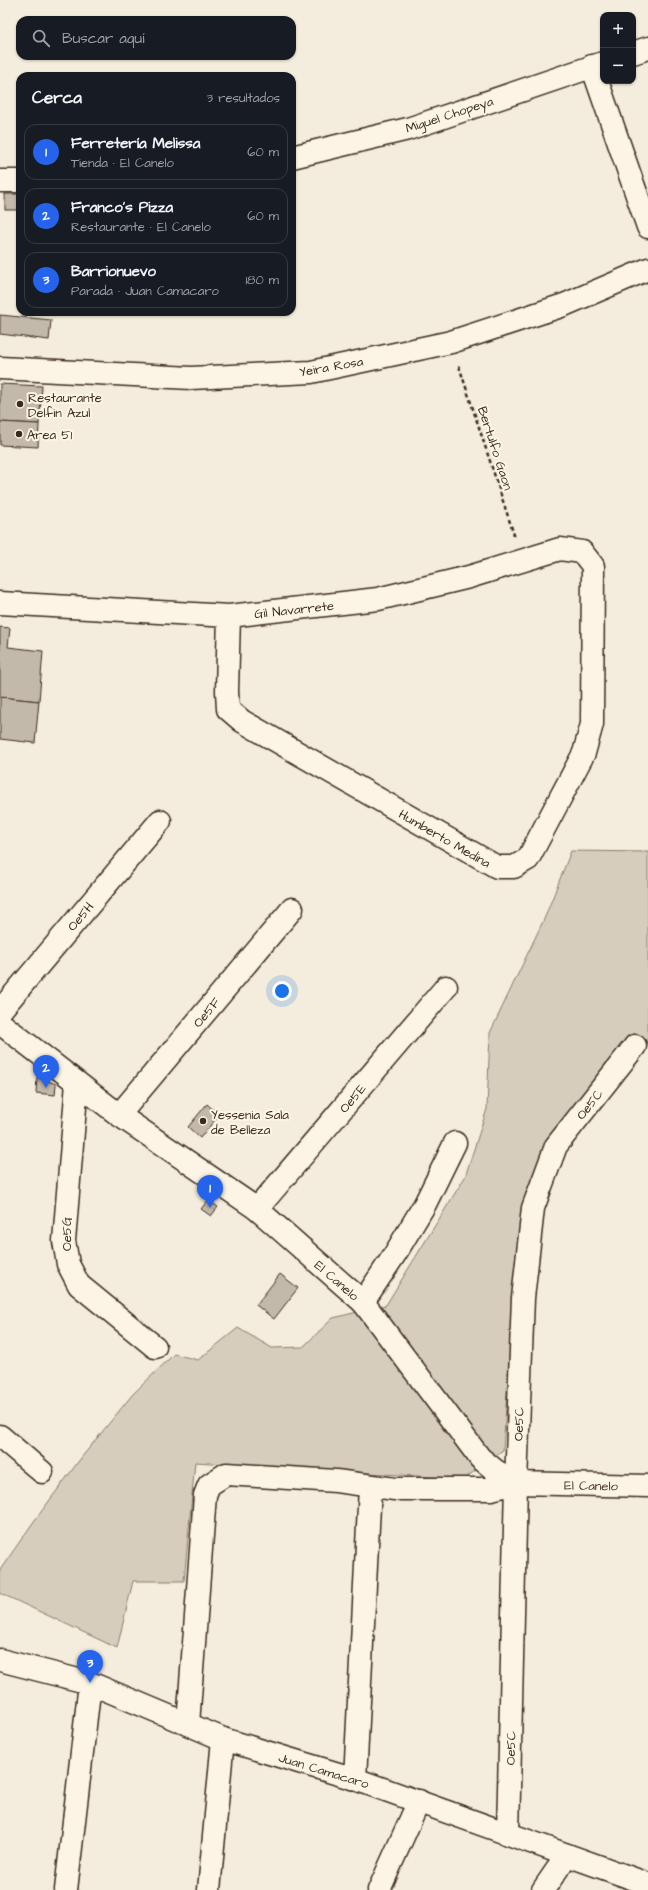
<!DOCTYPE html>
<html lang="es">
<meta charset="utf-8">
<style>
body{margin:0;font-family:"Architects Daughter",sans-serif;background:#20242c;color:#f1f3f6}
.controls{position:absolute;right:12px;top:12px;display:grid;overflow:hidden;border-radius:8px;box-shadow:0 1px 3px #0004}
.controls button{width:36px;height:36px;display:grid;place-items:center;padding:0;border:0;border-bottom:1px solid #363941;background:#171b24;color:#f1f3f6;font:20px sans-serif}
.you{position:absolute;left:282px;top:991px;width:14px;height:14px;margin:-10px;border:3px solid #fff;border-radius:50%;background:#1a73e8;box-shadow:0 0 0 6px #1a73e833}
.badge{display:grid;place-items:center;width:26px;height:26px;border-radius:50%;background:#2563eb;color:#fff;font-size:13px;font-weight:700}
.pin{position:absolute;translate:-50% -33px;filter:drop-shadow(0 1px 2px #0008)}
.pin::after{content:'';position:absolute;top:21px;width:14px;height:12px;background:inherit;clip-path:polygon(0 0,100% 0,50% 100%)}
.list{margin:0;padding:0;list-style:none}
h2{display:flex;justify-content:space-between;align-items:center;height:52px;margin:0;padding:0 16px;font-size:17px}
h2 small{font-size:13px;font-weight:400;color:#9ea1a6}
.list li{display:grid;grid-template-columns:26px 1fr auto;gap:12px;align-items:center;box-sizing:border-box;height:56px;margin:0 8px 8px;padding:0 8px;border:1px solid #363941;border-radius:12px}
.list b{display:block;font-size:15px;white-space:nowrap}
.list p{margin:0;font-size:13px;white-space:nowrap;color:#9ea1a6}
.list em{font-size:13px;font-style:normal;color:#9ea1a6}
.icon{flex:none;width:22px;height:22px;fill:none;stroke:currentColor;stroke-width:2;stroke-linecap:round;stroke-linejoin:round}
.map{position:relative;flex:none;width:648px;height:1890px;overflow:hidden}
.search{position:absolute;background:#171b24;box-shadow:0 1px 3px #0004;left:16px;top:16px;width:280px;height:44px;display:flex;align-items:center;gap:10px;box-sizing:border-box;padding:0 14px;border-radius:12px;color:#9ea1a6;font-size:15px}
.panel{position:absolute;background:#171b24;box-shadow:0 1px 3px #0004;left:16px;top:72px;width:280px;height:244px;border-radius:12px}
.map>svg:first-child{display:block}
.green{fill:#d6cdbd;stroke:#887c6e}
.building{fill:#c3b9aa;stroke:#3b2a1e}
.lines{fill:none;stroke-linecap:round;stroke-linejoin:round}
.minor-casing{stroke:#3b2a1e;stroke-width:25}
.path{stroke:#3b2a1e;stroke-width:2.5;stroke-dasharray:4 3;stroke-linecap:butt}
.minor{stroke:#fcf5e5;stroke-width:22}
.poi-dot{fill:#3b2a1e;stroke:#fcf5e5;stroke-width:1.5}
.labels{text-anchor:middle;stroke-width:4;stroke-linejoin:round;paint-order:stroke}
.street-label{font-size:13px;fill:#3b2a1e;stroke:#fcf5e5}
.poi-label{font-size:13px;fill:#3b2a1e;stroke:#fcf5e5;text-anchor:start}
</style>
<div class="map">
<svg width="648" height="1890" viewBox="0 0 648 1890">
<rect width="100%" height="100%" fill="#f4eddd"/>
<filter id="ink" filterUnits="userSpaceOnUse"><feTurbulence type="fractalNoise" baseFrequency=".025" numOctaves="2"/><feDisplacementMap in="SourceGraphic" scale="8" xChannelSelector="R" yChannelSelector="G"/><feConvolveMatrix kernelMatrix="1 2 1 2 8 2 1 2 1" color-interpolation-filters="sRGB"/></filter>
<g filter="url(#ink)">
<!-- green -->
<path class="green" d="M571,851L648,852V1044L555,1144L515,1274L503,1450L464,1479L195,1462L184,1581H133L117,1648L0,1593V1570L32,1524L81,1458L132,1395L174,1354L198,1360L238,1328L272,1348L303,1347L333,1318L386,1305L465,1177L487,1109L490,1033L545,917Z"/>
<!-- building -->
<g class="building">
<rect x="5" y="194" width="15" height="16"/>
<path d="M0,315L51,320L49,340L0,334Z"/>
<path d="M0,384L42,386L39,424L0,422Z"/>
<path d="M0,422L39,424L38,447L0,445Z"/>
<path d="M0,627L10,628L8,647L43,651L39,701L0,697Z"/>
<path d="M0,697L39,701L35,743L0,739Z"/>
<path d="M37,1077L56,1084L55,1095L36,1093Z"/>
<path d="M207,1104L219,1115L200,1138L188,1127Z"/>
<path d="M208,1200L218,1207L211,1216L201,1209Z"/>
<path d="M280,1274L298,1288L274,1319L256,1305Z"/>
</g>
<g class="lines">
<!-- minor casing -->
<g class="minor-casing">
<g id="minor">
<path d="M633,53L648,48"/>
<path d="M592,66L648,227"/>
<path d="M292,157L408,129L603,63"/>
<path d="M0,181H20"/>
<path d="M0,368L191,378L311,372L451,342L564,305L648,269"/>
<path d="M0,603L229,616L378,599L469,577L560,549L582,552L593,566L592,724L584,753L528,859L514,867H497L242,721L228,709L227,691L229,616"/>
<path d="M0,1011L160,821"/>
<path d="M0,1023L119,1115L257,1209L363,1302L480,1458L496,1471L516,1483L648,1486"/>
<path d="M77,1083L64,1241L68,1264L79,1285L155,1347"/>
<path d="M119,1115L292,909"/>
<path d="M257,1209L446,987"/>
<path d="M363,1302L395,1254L425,1204L455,1143"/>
<path d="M0,1436L42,1472"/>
<path d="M0,1660L90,1683L223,1739L355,1779L648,1884"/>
<path d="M188,1724L205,1495L209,1485L226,1474L336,1481L395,1489H491L516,1483"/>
<path d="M355,1779L370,1487"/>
<path d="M508,1834L516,1483L523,1298L533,1208L556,1146L635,1046"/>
<path d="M66,1890L90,1683"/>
<path d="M209,1890L223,1739"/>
<path d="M379,1890L419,1801"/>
<path d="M543,1890L567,1855"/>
</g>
</g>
<!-- path -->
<path class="path" d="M459,366L515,538"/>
<!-- minor -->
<use href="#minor" class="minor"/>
</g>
</g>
<!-- markers -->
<g class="poi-dot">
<circle cx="20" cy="404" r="4"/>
<circle cx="19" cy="434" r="4"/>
<circle cx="203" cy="1121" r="4"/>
</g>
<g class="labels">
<!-- street labels -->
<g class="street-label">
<text transform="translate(449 114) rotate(-18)" y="5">Miguel Chopeya</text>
<text transform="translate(331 366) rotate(-10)" y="5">Yeira Rosa</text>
<text transform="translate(496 448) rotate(72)" y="5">Bertulfo Gaon</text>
<text transform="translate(294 609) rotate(-6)" y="5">Gil Navarrete</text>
<text transform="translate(445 838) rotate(30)" y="5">Humberto Medina</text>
<text transform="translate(80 916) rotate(-50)" y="5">Oe5H</text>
<text transform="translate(206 1012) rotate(-50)" y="5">Oe5F</text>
<text transform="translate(352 1098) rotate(-50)" y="5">Oe5E</text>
<text transform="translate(589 1104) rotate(-52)" y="5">Oe5C</text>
<text transform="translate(66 1234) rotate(-90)" y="5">Oe5G</text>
<text transform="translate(337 1280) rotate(41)" y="5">El Canelo</text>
<text transform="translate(518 1424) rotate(-88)" y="5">Oe5C</text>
<text transform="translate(591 1485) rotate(1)" y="5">El Canelo</text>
<text transform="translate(510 1748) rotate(-89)" y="5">Oe5C</text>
<text transform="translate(324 1770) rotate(17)" y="5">Juan Camacaro</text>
</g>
<!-- poi labels -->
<g class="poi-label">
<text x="28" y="402">Restaurante<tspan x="28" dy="15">Delfin Azul</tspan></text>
<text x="27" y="439">Area 51</text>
<text x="211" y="1119">Yessenia Sala<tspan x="211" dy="15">de Belleza</tspan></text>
</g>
</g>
</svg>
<div class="controls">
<button>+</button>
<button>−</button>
</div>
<div class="you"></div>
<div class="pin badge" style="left:210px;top:1208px">1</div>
<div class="pin badge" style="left:46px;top:1088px">2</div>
<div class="pin badge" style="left:90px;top:1683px">3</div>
<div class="search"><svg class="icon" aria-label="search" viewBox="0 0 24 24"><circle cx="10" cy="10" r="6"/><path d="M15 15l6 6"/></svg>Buscar aquí</div>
<section class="panel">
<h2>Cerca<small>3 resultados</small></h2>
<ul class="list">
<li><span class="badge">1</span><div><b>Ferretería Melissa</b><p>Tienda · El Canelo</p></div><em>60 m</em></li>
<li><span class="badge">2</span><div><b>Franco's Pizza</b><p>Restaurante · El Canelo</p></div><em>60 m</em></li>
<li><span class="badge">3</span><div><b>Barrionuevo</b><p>Parada · Juan Camacaro</p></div><em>180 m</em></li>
</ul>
</section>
</div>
